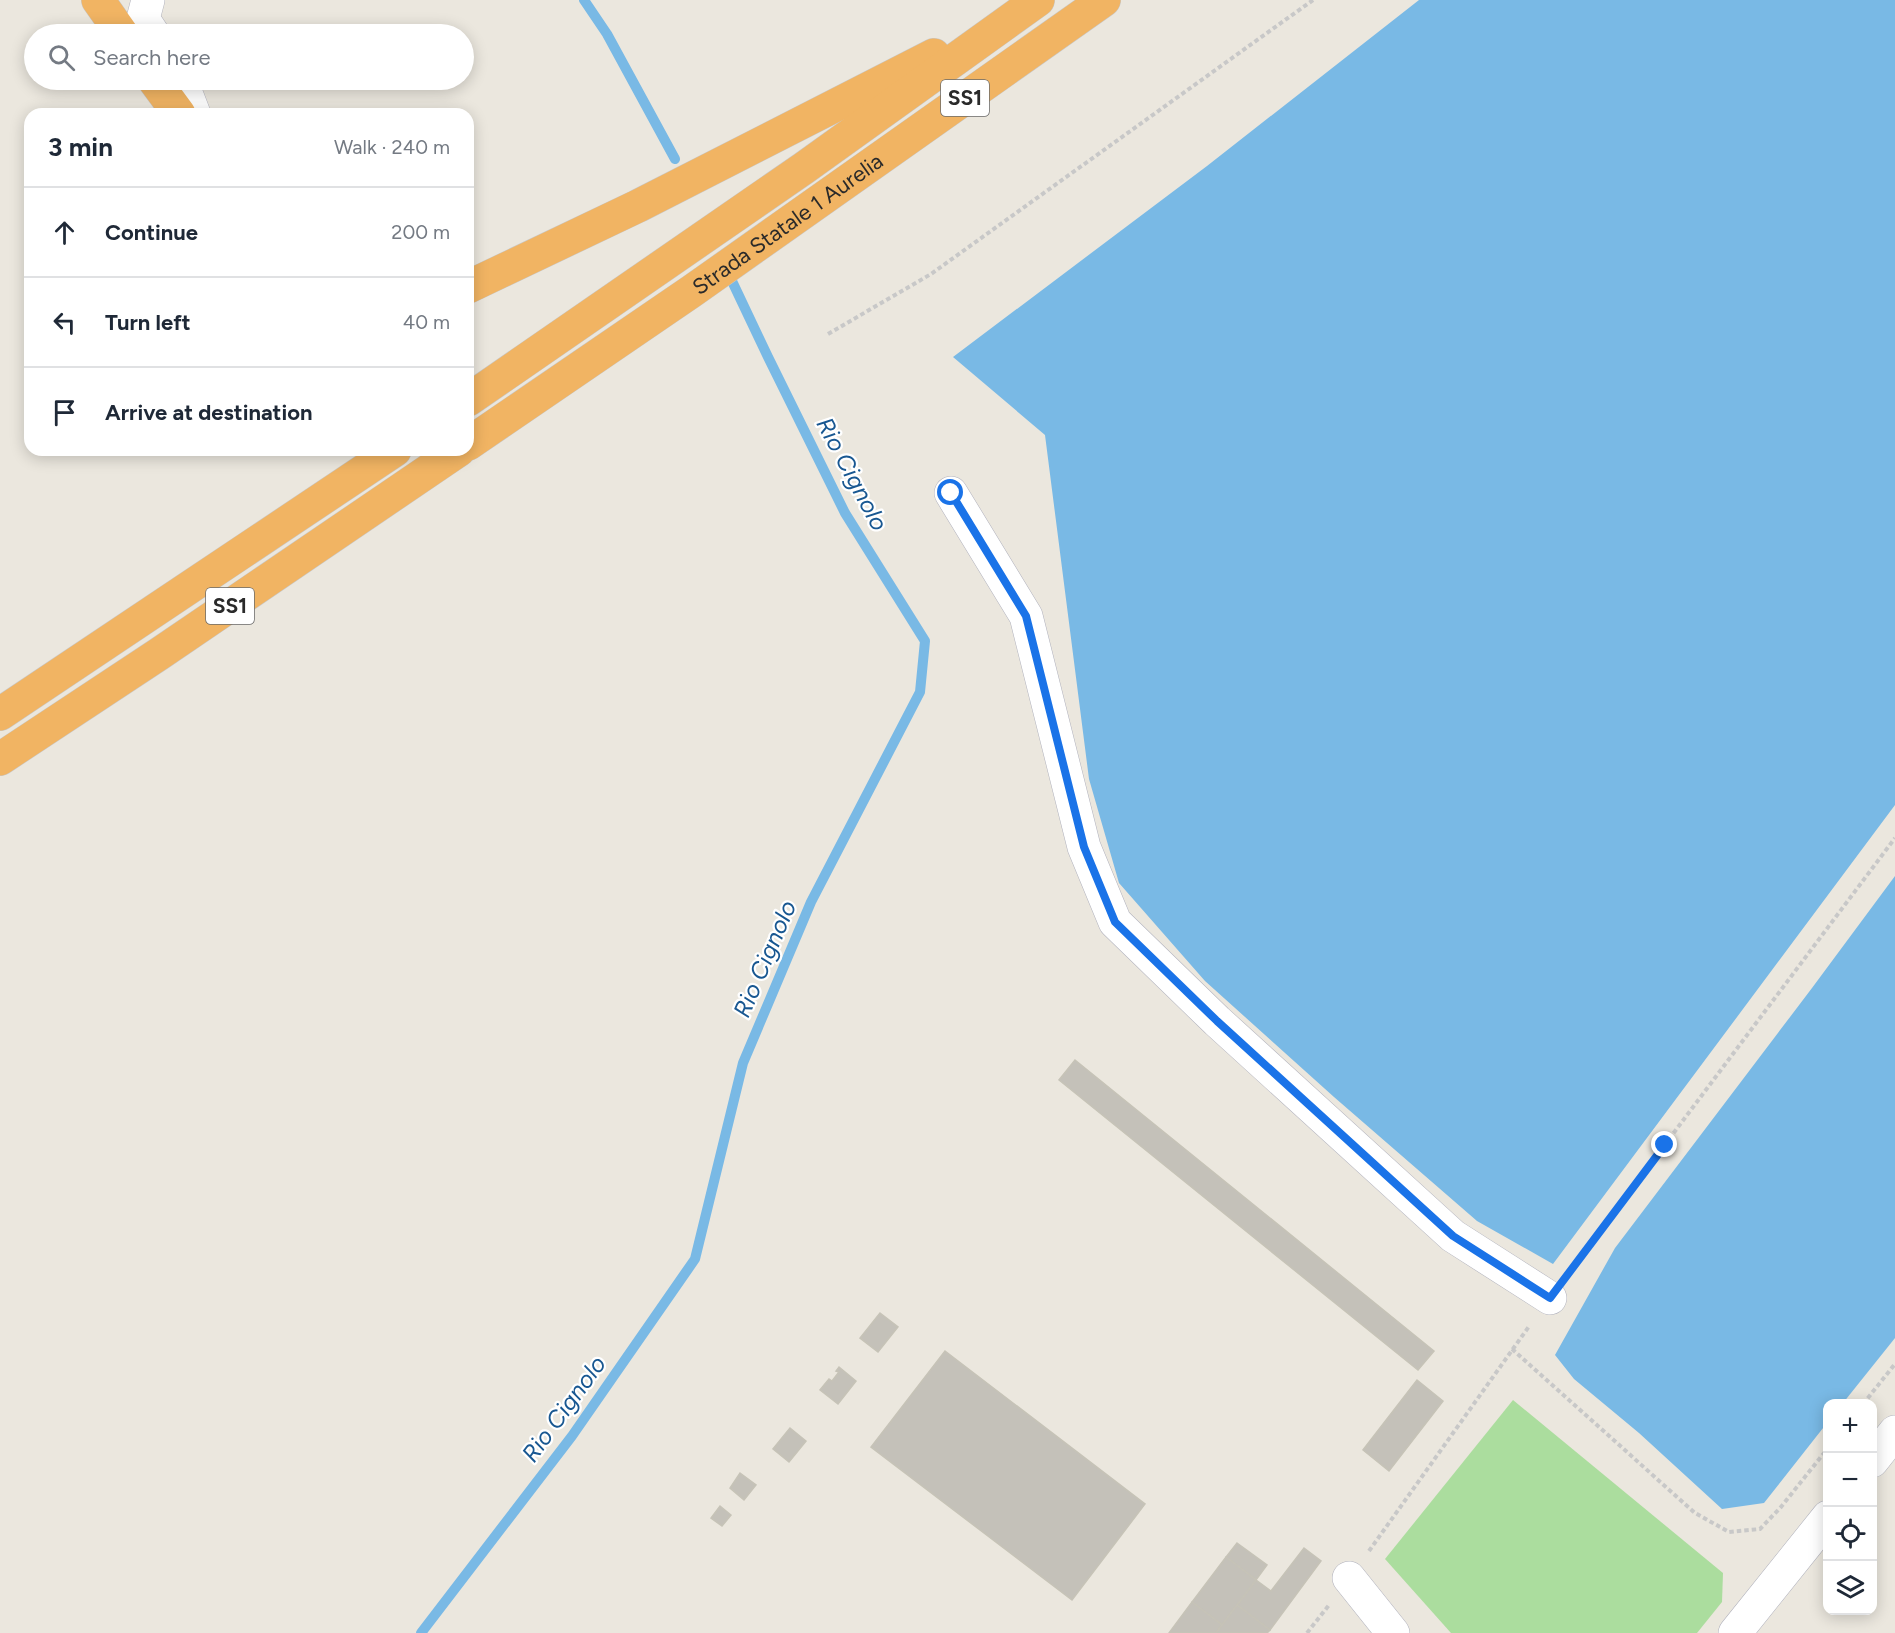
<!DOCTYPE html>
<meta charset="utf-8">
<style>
body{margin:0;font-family:Figtree,sans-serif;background:#f6f6f7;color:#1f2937}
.controls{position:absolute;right:18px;bottom:18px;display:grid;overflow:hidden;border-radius:12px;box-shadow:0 3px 15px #0003}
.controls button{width:54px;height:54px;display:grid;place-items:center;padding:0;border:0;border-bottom:2px solid #e0e1e3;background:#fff;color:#1f2937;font:30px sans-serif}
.stop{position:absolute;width:18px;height:18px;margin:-14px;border:4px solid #1a73e8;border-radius:50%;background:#fff}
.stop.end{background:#1a73e8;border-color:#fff;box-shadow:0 2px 6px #0008}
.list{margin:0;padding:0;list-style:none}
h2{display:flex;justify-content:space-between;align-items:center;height:78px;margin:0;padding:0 24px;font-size:26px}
h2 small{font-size:20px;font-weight:400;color:#747a83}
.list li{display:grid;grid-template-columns:39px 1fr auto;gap:18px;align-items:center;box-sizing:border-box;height:90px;padding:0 24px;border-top:2px solid #e0e1e3}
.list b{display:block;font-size:22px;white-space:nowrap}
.list em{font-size:20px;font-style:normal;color:#747a83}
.icon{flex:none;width:33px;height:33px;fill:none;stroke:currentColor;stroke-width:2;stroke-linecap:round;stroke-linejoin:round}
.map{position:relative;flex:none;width:1895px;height:1633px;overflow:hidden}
.search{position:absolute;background:#fff;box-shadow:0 3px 15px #0003;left:24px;top:24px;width:450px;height:66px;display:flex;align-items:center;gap:15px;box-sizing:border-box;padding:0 21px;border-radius:33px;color:#747a83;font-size:22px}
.panel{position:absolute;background:#fff;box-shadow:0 3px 15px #0003;left:24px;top:108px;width:450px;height:348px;border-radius:18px}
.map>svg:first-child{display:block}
.green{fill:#abdd9e}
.water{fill:#79b9e5}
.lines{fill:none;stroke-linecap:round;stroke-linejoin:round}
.stream{stroke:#79b9e5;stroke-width:10}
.building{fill:#c4c1b9;stroke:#c6c3b7;stroke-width:1.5}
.minor-casing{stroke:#b1b2bd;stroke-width:34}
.highway-casing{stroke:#c8c8c8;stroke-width:34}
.path{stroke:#c8c8c8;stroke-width:4;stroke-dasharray:4.5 3;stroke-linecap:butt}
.minor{stroke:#fff;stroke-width:33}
.highway{stroke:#f1b463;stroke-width:33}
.route{stroke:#1a73e8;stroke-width:8}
.labels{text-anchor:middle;stroke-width:4.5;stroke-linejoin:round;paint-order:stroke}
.shield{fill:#fff;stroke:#6a6a6a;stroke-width:1.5}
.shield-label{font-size:21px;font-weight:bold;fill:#2a2a2a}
.street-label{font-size:22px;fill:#2a2a2a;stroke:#fff}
.water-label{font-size:24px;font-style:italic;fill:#185791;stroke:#fff}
</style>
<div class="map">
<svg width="1895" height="1633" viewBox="0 0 1895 1633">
<rect width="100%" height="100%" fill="#ebe7de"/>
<!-- green -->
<path class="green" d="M1513,1400L1723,1573L1722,1602L1697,1633H1451L1385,1559Z"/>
<!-- water -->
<g class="water">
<path d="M1419,0H1895V805L1553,1264L1477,1221L1334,1097L1205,981L1119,883L1089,779L1045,435L953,357L1207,166Z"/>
<path d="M1895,876V1338L1843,1403L1828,1404L1827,1423L1764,1503L1722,1509L1639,1433L1574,1379L1555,1355L1615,1248L1812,988Z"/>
</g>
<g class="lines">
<!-- stream -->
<g class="stream">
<path d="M584,0L607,34L675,159"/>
<path d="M421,1633L572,1436L695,1259L743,1063L811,902L920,692L925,641L845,513L768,357L731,279"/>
</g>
</g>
<!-- building -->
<g class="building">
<path d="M1075,1060L1434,1351L1418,1370L1059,1080Z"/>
<path d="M880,1313L898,1327L878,1352L860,1338Z"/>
<path d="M945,1351L1145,1504L1072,1600L871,1447Z"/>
<path d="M839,1367L856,1381L838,1404L820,1390L829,1379L832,1381L839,1372L836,1371Z"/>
<path d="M1417,1380L1443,1401L1389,1471L1363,1450Z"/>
<path d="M790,1428L806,1441L789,1462L773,1449Z"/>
<path d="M740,1473L756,1485L744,1500L730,1488Z"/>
<path d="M720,1506L731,1515L722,1526L711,1518Z"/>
<path d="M1237,1543L1267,1565L1256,1580L1226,1557Z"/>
<path d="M1304,1548L1321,1561L1270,1630L1237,1605L1256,1580L1271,1591Z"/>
<path d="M1226,1557L1256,1580L1222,1625L1192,1602Z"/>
<path d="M1192,1602L1222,1625L1216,1633H1169Z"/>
<path d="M1237,1605L1270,1630L1267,1633H1216Z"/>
</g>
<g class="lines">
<!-- minor casing -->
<g class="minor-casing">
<g id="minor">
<path d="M148,0L143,19L153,34"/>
<path d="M181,80L194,114"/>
<path d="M951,493L1026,616L1084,847L1115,922L1217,1021L1453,1236L1550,1298"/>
<path d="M1872,1461L1895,1432"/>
<path d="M1349,1578L1393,1633"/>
<path d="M1735,1633L1828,1517"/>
</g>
</g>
<!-- highway casing -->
<g class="highway-casing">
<g id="highway">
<path d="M98,0L122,34"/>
<path d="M154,80L179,114"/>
<path d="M468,287L638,206L934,55"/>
<path d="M468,400L804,168L1038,0"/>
<path id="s1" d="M468,444L692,291L1104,0"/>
<path d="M0,714L395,450"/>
<path d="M0,759L159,654L459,450"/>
</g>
</g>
<!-- path -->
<g class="path">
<path d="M828,334L931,274L1313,0"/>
<path d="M1570,1271L1895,838"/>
<path d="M1512,1349L1695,1513L1729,1532L1760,1529L1781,1507L1828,1448"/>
<path d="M1863,1404L1895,1364"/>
<path d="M1369,1551L1530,1325"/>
<path d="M1307,1633L1329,1605"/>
</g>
<!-- minor -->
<use href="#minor" class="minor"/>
<!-- highway -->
<use href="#highway" class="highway"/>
</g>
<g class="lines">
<!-- route -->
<path class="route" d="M951,493L1026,616L1084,847L1115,922L1217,1021L1453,1236L1550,1298L1665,1145"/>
</g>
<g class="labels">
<!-- shield labels -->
<g class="shield">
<rect x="941" y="80" width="48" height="36" rx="4.5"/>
<rect x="206" y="588" width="48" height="36" rx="4.5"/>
</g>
<g class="shield-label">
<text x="965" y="105">SS1</text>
<text x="230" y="613">SS1</text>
</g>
<!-- street labels -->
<g class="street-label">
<text dy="8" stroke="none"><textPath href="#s1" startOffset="388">Strada Statale 1 Aurelia</textPath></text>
</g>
<!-- water labels -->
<g class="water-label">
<text transform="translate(852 474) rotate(62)" y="8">Rio Cignolo</text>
<text transform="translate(765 959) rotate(-67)" y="8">Rio Cignolo</text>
<text transform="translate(564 1409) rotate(-54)" y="8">Rio Cignolo</text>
</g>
</g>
</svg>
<div class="controls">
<button>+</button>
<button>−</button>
<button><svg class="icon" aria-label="locate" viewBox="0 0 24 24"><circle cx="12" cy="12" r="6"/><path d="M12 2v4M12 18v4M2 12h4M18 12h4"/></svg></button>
<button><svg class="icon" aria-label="layers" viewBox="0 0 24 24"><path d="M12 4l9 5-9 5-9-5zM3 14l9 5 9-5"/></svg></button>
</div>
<div class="stop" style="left:951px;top:493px"></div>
<div class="stop end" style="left:1665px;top:1145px"></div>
<div class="search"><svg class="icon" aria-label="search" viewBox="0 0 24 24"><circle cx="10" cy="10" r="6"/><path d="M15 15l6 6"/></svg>Search here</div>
<section class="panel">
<h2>3 min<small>Walk · 240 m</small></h2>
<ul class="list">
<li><svg class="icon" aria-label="ahead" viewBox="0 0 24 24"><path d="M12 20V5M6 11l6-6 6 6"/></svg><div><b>Continue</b></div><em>200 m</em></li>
<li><svg class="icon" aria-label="left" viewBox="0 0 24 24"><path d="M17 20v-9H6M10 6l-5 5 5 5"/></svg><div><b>Turn left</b></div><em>40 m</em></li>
<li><svg class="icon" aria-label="arrive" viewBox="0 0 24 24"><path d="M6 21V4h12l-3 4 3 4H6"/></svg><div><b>Arrive at destination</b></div></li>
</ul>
</section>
</div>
